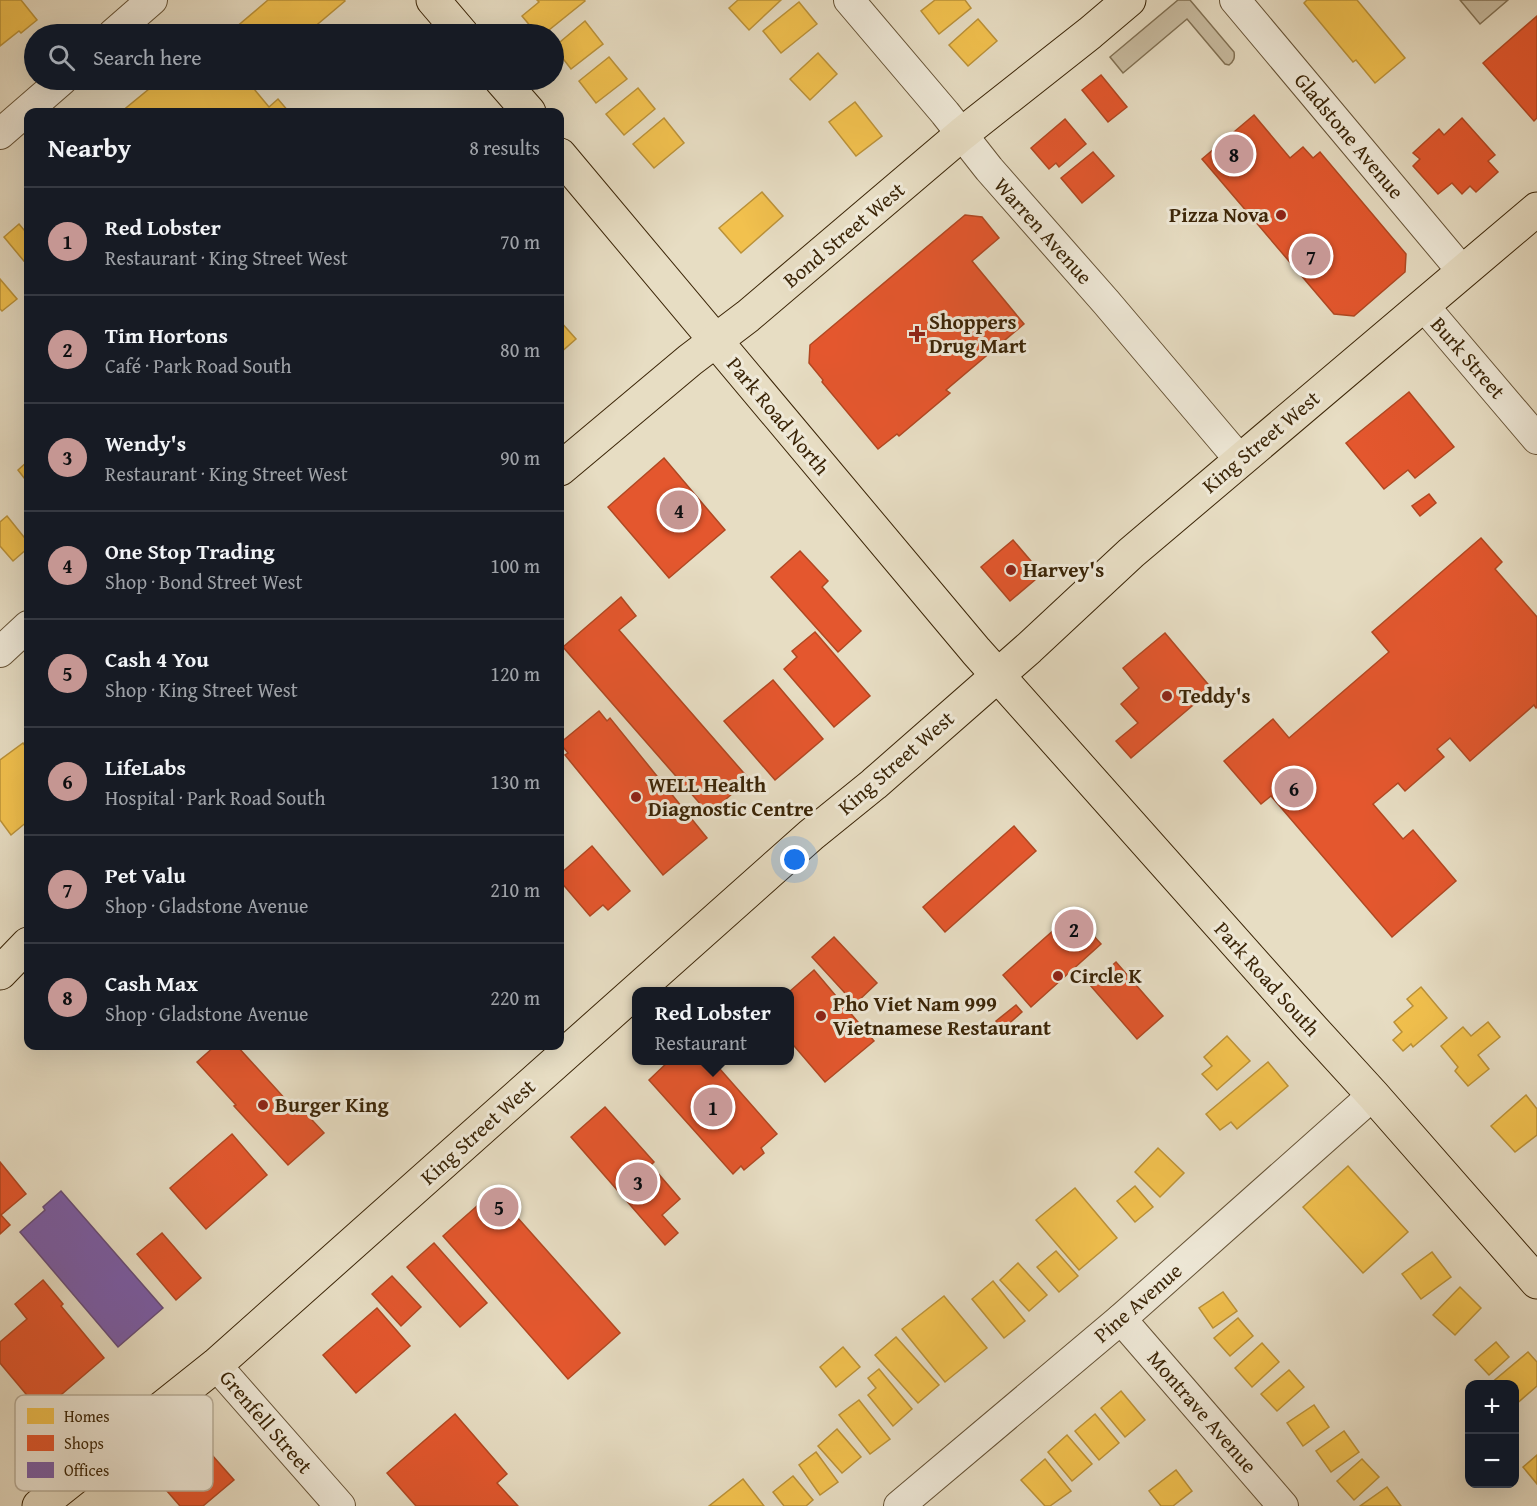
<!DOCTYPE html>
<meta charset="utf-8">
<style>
body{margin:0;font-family:"Gentium Book Plus",serif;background:#20242c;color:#f1f3f6}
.controls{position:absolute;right:18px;bottom:18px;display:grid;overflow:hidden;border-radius:12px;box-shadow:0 6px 24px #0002}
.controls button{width:54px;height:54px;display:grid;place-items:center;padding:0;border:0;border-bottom:2px solid #363941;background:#171b24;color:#f1f3f6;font:30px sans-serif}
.you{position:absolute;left:795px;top:860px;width:21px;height:21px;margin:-15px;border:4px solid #fff;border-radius:50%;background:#1a73e8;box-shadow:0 0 0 9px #1a73e833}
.badge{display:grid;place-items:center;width:39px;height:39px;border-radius:50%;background:#c59692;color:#111;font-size:20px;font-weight:700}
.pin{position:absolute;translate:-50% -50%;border:3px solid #fff;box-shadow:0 2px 6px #0006}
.popup{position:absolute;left:632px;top:987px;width:162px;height:78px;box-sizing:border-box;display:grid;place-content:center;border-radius:12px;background:#171b24;filter:drop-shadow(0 2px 4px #0005);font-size:20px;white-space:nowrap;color:#9ea1a6}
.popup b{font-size:22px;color:#f1f3f6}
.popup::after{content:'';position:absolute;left:50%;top:100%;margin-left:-12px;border:12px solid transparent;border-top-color:#171b24}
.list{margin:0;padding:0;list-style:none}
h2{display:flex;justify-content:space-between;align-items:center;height:78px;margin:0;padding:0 24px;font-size:26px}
h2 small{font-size:20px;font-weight:400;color:#9ea1a6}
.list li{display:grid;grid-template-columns:39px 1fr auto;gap:18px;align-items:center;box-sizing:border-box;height:108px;padding:0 24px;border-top:2px solid #363941}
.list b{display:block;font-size:22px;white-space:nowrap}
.list p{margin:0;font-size:20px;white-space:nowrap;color:#9ea1a6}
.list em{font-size:20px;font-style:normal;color:#9ea1a6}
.icon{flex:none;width:33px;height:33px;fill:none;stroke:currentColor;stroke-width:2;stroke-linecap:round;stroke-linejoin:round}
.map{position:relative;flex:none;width:1537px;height:1506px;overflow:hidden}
.search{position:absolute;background:#171b24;box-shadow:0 6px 24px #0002;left:24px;top:24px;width:540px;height:66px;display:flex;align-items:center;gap:15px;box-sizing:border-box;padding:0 21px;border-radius:33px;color:#9ea1a6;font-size:22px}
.panel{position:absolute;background:#171b24;box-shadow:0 6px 24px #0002;left:24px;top:108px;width:540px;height:942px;border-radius:12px}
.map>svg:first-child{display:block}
.green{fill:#cabea3;stroke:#827255;stroke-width:1.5}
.homes{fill:#f2c14e;stroke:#bb9239;stroke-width:1.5}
.shops{fill:#e4572e;stroke:#b14822;stroke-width:1.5}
.offices{fill:#7b5ea7;stroke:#684d77;stroke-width:1.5}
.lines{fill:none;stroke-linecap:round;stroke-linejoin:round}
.minor-casing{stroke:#665336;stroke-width:32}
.major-casing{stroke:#3b2507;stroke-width:35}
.minor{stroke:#efe9d8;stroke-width:30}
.major{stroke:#e7ddc3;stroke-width:33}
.poi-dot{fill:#8f2418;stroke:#efe9d8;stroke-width:2}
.labels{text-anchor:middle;stroke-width:6;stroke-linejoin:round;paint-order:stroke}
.street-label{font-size:21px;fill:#3b2507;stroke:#efe9d8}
.poi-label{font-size:21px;font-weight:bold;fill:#3b2507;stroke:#efe9d8;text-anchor:start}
.key{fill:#efe9d8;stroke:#b9ae99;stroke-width:1.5}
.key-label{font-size:16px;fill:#3b2507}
</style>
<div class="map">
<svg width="1537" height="1506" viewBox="0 0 1537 1506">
<rect width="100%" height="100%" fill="#e7ddc3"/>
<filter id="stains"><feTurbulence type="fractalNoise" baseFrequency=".00333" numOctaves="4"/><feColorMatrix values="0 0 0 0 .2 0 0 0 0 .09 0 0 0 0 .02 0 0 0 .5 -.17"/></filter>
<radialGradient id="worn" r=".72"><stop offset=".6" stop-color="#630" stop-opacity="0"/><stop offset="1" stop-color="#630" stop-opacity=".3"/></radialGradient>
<!-- green -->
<g class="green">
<path d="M1178,0H1190L1234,52C1235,58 1234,61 1229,65L1225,64L1187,19L1123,73L1110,57Z"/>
<path d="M1460,0H1508L1480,24Z"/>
</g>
<!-- homes -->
<g class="homes">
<path d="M0,0H21L37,20L21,33L19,31L0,46Z"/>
<path d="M268,0H344L345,1L306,34H228Z"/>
<path d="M537,0H584L585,1L544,34H537L522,16L539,2Z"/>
<path d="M738,0H781L749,30L729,8Z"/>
<path d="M935,0H965L971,8L939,34L921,11Z"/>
<path d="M1307,0H1357L1405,58L1375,83L1356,60L1353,62L1304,3Z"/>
<path d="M799,2L817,24L781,53L763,31Z"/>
<path d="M978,19L997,41L968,66L949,45Z"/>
<path d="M585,21L603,44L571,69L554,47Z"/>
<path d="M818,53L837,74L810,100L790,79Z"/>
<path d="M609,57L627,79L596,103L579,81Z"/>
<path d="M160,80H253L249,83L269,107L278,99L289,112H210L207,109L202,112H121Z"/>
<path d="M638,88L655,109L624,135L606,114Z"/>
<path d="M855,102L882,136L856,156L829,122Z"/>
<path d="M664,118L684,143L654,168L633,144Z"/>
<path d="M762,192L783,216L741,253L719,228Z"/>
<path d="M19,224L24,230L28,226V266L4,237Z"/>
<path d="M0,279L17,299L2,311L0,309Z"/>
<path d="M560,321L576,339L560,353Z"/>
<path d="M28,461V483L18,470Z"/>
<path d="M7,516L28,542V548L13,561L0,546V522Z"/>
<path d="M23,743L28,750V821L11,835L0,820V760Z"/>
<path d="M1421,987L1447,1018L1413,1047L1411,1044L1403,1051L1393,1040L1402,1032L1394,1022L1413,1006L1407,999Z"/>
<path d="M1488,1022L1500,1037L1478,1055L1489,1069L1468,1086L1455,1071L1458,1067L1441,1046L1463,1027L1471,1036Z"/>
<path d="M1227,1036L1250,1061L1217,1090L1202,1074L1212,1066L1204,1057Z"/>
<path d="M1268,1062L1288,1086L1237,1129L1231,1122L1220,1130L1206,1114Z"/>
<path d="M1526,1095L1537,1109V1135L1515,1152L1491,1126Z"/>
<path d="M1158,1148L1184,1173L1160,1197L1135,1172Z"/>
<path d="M1348,1166L1408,1232L1363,1273L1303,1207Z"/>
<path d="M1135,1186L1153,1207L1135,1222L1117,1201Z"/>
<path d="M1075,1188L1117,1238L1079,1270L1036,1220Z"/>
<path d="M1056,1251L1078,1276L1059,1292L1037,1267Z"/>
<path d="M1432,1252L1451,1277L1421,1299L1402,1274Z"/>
<path d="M1018,1263L1047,1295L1029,1311L1000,1280Z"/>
<path d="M993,1281L1025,1321L1004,1338L972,1299Z"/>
<path d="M1460,1287L1481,1308L1455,1335L1433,1315Z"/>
<path d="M1223,1292L1237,1311L1213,1328L1199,1308Z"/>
<path d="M944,1296L987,1348L945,1382L902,1329Z"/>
<path d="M1238,1318L1253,1336L1230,1356L1214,1338Z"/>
<path d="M896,1337L939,1385L918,1403L875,1355Z"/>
<path d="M1496,1342L1509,1357L1489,1375L1475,1360Z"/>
<path d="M1262,1343L1279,1362L1252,1387L1235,1368Z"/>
<path d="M843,1347L860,1367L836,1387L820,1367Z"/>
<path d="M1528,1352L1537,1362V1386L1514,1406V1384H1490Z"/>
<path d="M879,1369L912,1409L893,1426L868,1395L876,1388L868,1378Z"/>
<path d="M1289,1370L1304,1387L1277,1411L1261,1394Z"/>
<path d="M1121,1391L1145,1420L1125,1437L1101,1408Z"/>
<path d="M859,1400L890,1439L870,1454L839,1415Z"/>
<path d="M1314,1405L1329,1427L1303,1446L1287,1423Z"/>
<path d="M1095,1414L1119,1443L1099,1460L1075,1431Z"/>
<path d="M837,1429L861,1457L842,1473L818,1446Z"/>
<path d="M1344,1431L1359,1452L1331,1472L1316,1451Z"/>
<path d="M1067,1435L1092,1464L1072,1481L1048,1452Z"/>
<path d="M816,1452L838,1482L820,1495L799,1465Z"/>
<path d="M1537,1455V1484L1523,1467Z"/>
<path d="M1045,1459L1071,1491L1050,1506H1045L1021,1480Z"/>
<path d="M1362,1459L1379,1477L1354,1500L1337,1481Z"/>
<path d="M1176,1470L1192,1491L1173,1506H1161L1149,1491Z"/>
<path d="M793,1476L813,1500L806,1506H784L773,1492Z"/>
<path d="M743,1479L764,1506H709Z"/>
<path d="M1387,1487L1401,1506H1360Z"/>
</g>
<!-- shops -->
<g class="shops">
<path d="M1537,16V118L1534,121L1483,63Z"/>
<path d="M1101,75L1127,107L1108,122L1082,90Z"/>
<path d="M1254,115L1290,158L1303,147L1313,158L1320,152L1406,254L1405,272L1354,316L1334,314L1202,159Z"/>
<path d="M1462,118L1495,155L1488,161L1498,172L1476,192L1470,186L1462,194L1452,183L1438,194L1413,166L1420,159L1413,153L1439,129L1444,135Z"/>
<path d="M1065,119L1086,144L1059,167L1056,163L1049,169L1031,148Z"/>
<path d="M1093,152L1114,176L1082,203L1061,178Z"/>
<path d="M965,215L982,217L999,238L972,261L1024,324L946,390L950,393L899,436L897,434L878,449L822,382L823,380L809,363L810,345Z"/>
<path d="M1409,392L1454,447L1415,478L1408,470L1384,489L1346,443Z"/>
<path d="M664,458L725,530L669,578L608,507Z"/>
<path d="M1429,494L1436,503L1420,516L1412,506Z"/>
<path d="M1481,538L1502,562L1495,569L1537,617V707L1536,708L1534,705L1470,761L1450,738L1437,749L1444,757L1405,791L1398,783L1373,804L1403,839L1413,830L1456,881L1392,937L1271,796L1261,804L1224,761L1273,719L1289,738L1389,652L1372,632Z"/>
<path d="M1013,540L1042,574L1010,601L981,567Z"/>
<path d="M800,551L828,581L822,587L861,631L838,652L771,577Z"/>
<path d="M621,597L636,616L619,630L749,779L709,814L563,647Z"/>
<path d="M815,632L870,696L834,727L784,669L797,657L792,651Z"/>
<path d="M1165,633L1212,689L1131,758L1116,741L1138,723L1121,704L1139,688L1123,668Z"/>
<path d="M773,680L823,739L775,780L724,721Z"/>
<path d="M599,711L607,721L610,718L707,838L663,875L565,755L568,753L560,743Z"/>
<path d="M1014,826L1036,851L945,932L923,907Z"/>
<path d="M592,846L630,891L608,910L603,905L590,916L560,881V874Z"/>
<path d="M1073,913L1101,944L1031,1007L1003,975Z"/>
<path d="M834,937L877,983L855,1004L812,957Z"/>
<path d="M1116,962L1163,1016L1137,1039L1090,985Z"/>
<path d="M814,970L874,1041L825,1082L789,1040V992Z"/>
<path d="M1016,1005L1022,1012L1003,1029L996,1021Z"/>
<path d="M215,1046H237L297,1112L301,1108L324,1133L288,1165L234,1106L236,1105L197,1062Z"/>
<path d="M670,1060H712L777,1134L761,1148L764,1153L744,1170L741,1166L733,1174L649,1080Z"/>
<path d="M605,1107L654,1162L651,1165L680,1199L662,1215L678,1233L665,1245L571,1137Z"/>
<path d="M232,1134L267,1175L206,1229L170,1188Z"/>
<path d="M0,1162L26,1194L1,1215L10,1225L0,1234Z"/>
<path d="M494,1191L620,1333L568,1379L443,1236Z"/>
<path d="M162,1233L201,1278L176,1300L137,1254Z"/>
<path d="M434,1243L487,1303L460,1327L407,1267Z"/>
<path d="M392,1276L421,1307L401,1326L372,1294Z"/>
<path d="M43,1280L63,1304L61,1306L104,1358L41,1412L0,1363V1342L27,1319L15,1304Z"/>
<path d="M377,1308L410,1346L356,1393L323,1355Z"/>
<path d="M455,1414L507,1474L497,1483L518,1506H416L387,1473Z"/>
<path d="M197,1438L234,1480L203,1506H180L154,1476Z"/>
</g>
<!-- offices -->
<path class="offices" d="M61,1191L163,1308L118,1347L20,1232L45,1210L43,1207Z"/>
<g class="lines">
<!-- minor casing -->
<g class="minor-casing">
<g id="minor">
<path d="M849,0L945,113L989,169L1106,302L1240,460"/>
<path d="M1235,0L1463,272"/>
<path d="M113,34L152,0"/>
<path d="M0,134L62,80"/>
<path d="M1423,305L1537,439"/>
<path d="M0,652L28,626"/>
<path d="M1121,1319L1283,1506"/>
<path d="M216,1365L340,1506"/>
<path d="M899,1506L1121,1319L1373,1095"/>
</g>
</g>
<!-- major casing -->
<g class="major-casing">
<g id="major">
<path d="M433,0L462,34"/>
<path d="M501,80L529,112"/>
<path d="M560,155L976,651L1309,1025L1373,1095L1537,1282"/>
<path d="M560,469L690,360L748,316L962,134L1090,33L1129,0"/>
<path d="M0,973L28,944"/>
<path d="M39,1506L216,1365L811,835L874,784L1029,648L1131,553L1537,209"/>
</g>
</g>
<!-- minor -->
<use href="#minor" class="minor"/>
<!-- major -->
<use href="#major" class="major"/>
</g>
<!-- markers -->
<g class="poi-dot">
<circle cx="1281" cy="215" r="6"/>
<path d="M914 325h6v6h6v6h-6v6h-6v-6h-6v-6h6z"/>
<circle cx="1011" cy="570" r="6"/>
<circle cx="1167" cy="696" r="6"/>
<circle cx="636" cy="797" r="6"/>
<circle cx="1058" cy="976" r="6"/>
<circle cx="821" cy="1016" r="6"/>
<circle cx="263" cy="1105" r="6"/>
</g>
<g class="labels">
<!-- street labels -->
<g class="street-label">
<text transform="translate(1349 136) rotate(50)" y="7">Gladstone Avenue</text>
<text transform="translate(1043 231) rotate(48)" y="7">Warren Avenue</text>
<text transform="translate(844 235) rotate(-40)" y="7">Bond Street West</text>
<text transform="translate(1468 358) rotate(49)" y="7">Burk Street</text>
<text transform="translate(778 416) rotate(50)" y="7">Park Road North</text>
<text transform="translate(1261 442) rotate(-40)" y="7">King Street West</text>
<text transform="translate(896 763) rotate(-41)" y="7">King Street West</text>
<text transform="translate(1267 979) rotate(48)" y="7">Park Road South</text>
<text transform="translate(478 1132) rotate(-42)" y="7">King Street West</text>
<text transform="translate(1138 1303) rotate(-41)" y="7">Pine Avenue</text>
<text transform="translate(1202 1412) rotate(49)" y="7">Montrave Avenue</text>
<text transform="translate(266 1422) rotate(49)" y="7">Grenfell Street</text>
</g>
<!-- poi labels -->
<g class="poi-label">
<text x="1269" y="222" text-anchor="end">Pizza Nova</text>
<text x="929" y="329">Shoppers<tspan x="929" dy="24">Drug Mart</tspan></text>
<text x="1023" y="577">Harvey's</text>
<text x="1179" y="703">Teddy's</text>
<text x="648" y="792">WELL Health<tspan x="648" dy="24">Diagnostic Centre</tspan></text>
<text x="1070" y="983">Circle K</text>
<text x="833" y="1011">Pho Viet Nam 999<tspan x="833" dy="24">Vietnamese Restaurant</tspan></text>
<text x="275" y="1112">Burger King</text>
</g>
</g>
<!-- legend -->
<rect x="15" y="1395" width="198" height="96" rx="9" class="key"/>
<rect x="27" y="1408" width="27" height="16" fill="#f2c14e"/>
<rect x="27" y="1435" width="27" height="16" fill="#e4572e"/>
<rect x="27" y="1462" width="27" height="16" fill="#7b5ea7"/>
<g class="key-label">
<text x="64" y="1422">Homes</text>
<text x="64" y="1449">Shops</text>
<text x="64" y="1476">Offices</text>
</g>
<rect width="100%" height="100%" filter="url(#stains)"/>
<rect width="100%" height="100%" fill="url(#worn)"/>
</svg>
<div class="controls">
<button>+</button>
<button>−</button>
</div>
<div class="you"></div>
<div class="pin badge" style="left:713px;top:1107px">1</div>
<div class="popup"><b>Red Lobster</b>Restaurant</div>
<div class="pin badge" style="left:1074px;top:929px">2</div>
<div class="pin badge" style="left:638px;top:1182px">3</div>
<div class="pin badge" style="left:679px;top:510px">4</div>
<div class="pin badge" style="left:499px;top:1207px">5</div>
<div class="pin badge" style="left:1294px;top:788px">6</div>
<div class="pin badge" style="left:1311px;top:256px">7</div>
<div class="pin badge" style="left:1234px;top:154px">8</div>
<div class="search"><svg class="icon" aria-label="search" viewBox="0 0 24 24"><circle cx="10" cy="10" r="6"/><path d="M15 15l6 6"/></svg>Search here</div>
<section class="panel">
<h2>Nearby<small>8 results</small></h2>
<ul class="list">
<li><span class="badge">1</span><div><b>Red Lobster</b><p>Restaurant · King Street West</p></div><em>70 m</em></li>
<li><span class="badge">2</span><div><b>Tim Hortons</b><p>Café · Park Road South</p></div><em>80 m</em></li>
<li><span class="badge">3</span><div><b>Wendy's</b><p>Restaurant · King Street West</p></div><em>90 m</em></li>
<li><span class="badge">4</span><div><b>One Stop Trading</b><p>Shop · Bond Street West</p></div><em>100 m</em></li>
<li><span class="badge">5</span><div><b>Cash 4 You</b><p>Shop · King Street West</p></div><em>120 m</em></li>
<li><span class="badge">6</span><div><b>LifeLabs</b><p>Hospital · Park Road South</p></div><em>130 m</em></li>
<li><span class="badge">7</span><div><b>Pet Valu</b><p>Shop · Gladstone Avenue</p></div><em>210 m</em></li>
<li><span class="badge">8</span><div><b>Cash Max</b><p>Shop · Gladstone Avenue</p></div><em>220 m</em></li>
</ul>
</section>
</div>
